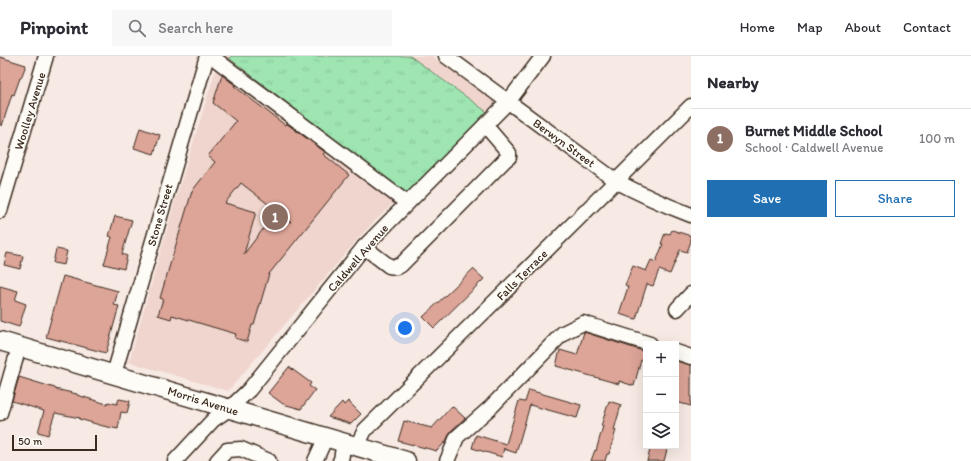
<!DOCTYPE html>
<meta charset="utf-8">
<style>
body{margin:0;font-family:Itim,sans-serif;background:#f7f7f7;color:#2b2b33}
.controls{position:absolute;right:12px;bottom:12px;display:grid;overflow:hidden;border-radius:0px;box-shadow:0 4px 16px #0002}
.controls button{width:36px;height:36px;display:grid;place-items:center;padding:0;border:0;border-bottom:1px solid #e1e1e2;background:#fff;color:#2b2b33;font:20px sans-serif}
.scale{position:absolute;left:12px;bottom:10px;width:85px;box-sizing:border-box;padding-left:4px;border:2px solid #3b2a1e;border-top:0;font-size:11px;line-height:14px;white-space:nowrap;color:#3b2a1e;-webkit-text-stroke:3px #fdfcf7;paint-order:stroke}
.you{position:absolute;left:405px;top:272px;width:14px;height:14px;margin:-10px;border:3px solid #fff;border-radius:50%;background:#1a73e8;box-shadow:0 0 0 6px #1a73e833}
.badge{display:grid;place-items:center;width:26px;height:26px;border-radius:50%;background:#1f6fb2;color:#fff;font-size:13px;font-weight:700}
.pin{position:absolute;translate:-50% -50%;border:2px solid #fff;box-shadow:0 1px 4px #0006}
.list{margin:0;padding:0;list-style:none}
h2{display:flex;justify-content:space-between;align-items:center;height:52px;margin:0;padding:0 16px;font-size:17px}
h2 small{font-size:13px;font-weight:400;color:#7c7c81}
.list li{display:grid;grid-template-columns:26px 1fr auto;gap:12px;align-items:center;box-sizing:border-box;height:60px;padding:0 16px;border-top:1px solid #e1e1e2}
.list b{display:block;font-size:15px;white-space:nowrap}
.list p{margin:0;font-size:13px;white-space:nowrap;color:#7c7c81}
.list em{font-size:13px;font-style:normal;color:#7c7c81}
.actions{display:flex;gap:8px;padding:12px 16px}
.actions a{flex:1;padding:9px 0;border:1px solid #1f6fb2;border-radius:0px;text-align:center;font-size:14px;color:#1f6fb2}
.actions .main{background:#1f6fb2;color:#fff}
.icon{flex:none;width:22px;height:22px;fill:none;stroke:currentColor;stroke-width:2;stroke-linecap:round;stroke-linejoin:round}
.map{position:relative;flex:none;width:691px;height:405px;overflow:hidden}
header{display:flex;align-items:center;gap:24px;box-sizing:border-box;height:56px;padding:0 20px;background:#fff;border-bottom:1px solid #e1e1e2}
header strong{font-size:19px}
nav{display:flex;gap:22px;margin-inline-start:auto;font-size:14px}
.search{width:280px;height:36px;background:#f7f7f7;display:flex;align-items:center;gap:10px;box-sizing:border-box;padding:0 14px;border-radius:0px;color:#7c7c81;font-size:15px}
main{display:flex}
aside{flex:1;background:#fff}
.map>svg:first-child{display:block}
.built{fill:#efd5cd}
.grass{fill:url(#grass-tufts);stroke:#6c8868}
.building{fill:#dda498;stroke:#3b2a1e;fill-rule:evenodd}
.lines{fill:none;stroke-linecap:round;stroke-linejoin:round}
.minor-casing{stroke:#3b2a1e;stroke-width:17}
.major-casing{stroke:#3b2a1e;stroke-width:21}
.minor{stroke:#fdfcf7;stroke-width:14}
.major{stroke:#fdfcf7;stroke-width:18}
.labels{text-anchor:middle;stroke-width:3;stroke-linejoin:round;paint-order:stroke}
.street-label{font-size:12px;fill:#3b2a1e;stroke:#fdfcf7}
</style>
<header>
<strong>Pinpoint</strong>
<div class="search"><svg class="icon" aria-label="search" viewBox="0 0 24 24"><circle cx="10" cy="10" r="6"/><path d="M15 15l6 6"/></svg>Search here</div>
<nav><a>Home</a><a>Map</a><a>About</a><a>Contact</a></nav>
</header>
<main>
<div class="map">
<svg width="691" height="405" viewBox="0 0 691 405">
<defs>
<pattern id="grass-tufts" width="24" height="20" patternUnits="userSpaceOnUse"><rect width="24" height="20" fill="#9ee5b2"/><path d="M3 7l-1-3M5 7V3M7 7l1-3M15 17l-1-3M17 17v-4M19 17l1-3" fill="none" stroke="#89c599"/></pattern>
</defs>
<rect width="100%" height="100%" fill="#f7eae4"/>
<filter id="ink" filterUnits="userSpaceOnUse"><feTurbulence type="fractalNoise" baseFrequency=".025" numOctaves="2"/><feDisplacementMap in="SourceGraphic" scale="8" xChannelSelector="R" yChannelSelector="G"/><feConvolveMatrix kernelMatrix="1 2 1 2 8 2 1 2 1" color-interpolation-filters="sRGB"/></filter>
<g filter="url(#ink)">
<!-- built -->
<path class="built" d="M220,0H432L496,46L364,176L228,335L129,306L175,145Z"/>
<!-- grass -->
<path class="grass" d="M231,0H410L487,56L408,140L230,3Z"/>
<!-- building -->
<g class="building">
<path d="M0,1L26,9L21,22H20L14,39L12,38L2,70L0,69Z"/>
<path d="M222,19L235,29L234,30L285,69L286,67L325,96L323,98L349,119L269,218L254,269H252L247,286L235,282L236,278L172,259L171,263L158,259L163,243L160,242L192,135L215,106L208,100L236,65L213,47ZM241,127L291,166L273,160L244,198L256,156L225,147Z"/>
<path d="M140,72L160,79L154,98L134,92Z"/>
<path d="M115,160L132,164L122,198L127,200L124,213L104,208L112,181L109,180Z"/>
<path d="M672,174L691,180V185L687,196L680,194L670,218L659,214L653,230L647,228L636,263L619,258L628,231L625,229L633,210L646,215L651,204L656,206L663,188H661L665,177L670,178Z"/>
<path d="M56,193L67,195L64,209L53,207Z"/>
<path d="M7,197L23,200L20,213L4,209Z"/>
<path d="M473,213L484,223L434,272L423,261Z"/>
<path d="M63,220L118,235L114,249L119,250L106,297L46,281Z"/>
<path d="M0,230L18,235L15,244L26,248L19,271L0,265Z"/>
<path d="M584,276L646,296V306L641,304L634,330L619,325V328L556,310L560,294L577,299Z"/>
<path d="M676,305L691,309V350L676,346Z"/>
<path d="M289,311L311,327L309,330L315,334L301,353L283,348L268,337Z"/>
<path d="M19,321L55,332V333L77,338V339L107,348L108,346L117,348L119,343L130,345L127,357L121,356L118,373L103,370L79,363L80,362L55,357L48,379L38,376L44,355L12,345Z"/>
<path d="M529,334L581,349L577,362L530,349L516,397L504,393V392L502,401L472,392L476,379L506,388L519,345L525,346Z"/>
<path d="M348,345L361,358L351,368L328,361L342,346L344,349Z"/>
<path d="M609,345L621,349L614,374H616L609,398H607L605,405H591L595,394L596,395L603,370H601Z"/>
<path d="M452,350L465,362L451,375L446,385L437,395L398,385L404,365L432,372Z"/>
<path d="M651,390H668L664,405H647Z"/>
</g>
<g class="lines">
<!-- minor casing -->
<g class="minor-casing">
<g id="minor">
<path d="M211,0L407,147"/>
<path d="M446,0L616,125C640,138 665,149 691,159"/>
<path d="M0,155L46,0"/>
<path d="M364,191L389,210L396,211L401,209L505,104L509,101V97L485,69"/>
<path d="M677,253L691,238"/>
<path d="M676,296L691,301"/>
<path d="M114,318L207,0"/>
<path d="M0,357L19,291"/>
<path d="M357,390L365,374L583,158L691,50"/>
<path d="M175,405L213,364L229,353L249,334L364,191L508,46L543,0"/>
<path d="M217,405L227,394L241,393L269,405"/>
<path d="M315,405L326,381"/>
<path d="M340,405L341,404L344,386"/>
<path d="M447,405L457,381L491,351L563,277L583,267L650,288"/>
</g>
</g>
<!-- major casing -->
<g class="major-casing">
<path id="major" d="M0,285L406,405"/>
</g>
<!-- minor -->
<use href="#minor" class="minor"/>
<!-- major -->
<use href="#major" class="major"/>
</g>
</g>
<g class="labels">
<!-- street labels -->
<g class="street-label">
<text transform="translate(30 55) rotate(-73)" y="4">Woolley Avenue</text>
<text transform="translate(564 87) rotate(36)" y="4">Berwyn Street</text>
<text transform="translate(160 159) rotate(-74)" y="4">Stone Street</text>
<text transform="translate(358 202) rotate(-49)" y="4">Caldwell Avenue</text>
<text transform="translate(522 219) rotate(-45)" y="4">Falls Terrace</text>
<text transform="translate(203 345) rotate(17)" y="4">Morris Avenue</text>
</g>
</g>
</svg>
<div class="controls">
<button>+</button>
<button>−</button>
<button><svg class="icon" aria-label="layers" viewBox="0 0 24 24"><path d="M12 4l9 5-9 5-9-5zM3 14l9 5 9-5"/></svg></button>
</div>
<div class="scale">50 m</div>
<div class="you"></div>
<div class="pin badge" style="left:275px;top:161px;background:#8d6e63">1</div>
</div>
<aside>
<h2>Nearby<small></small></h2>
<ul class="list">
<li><span class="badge" style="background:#8d6e63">1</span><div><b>Burnet Middle School</b><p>School · Caldwell Avenue</p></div><em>100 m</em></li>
</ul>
<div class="actions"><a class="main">Save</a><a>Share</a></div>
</aside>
</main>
